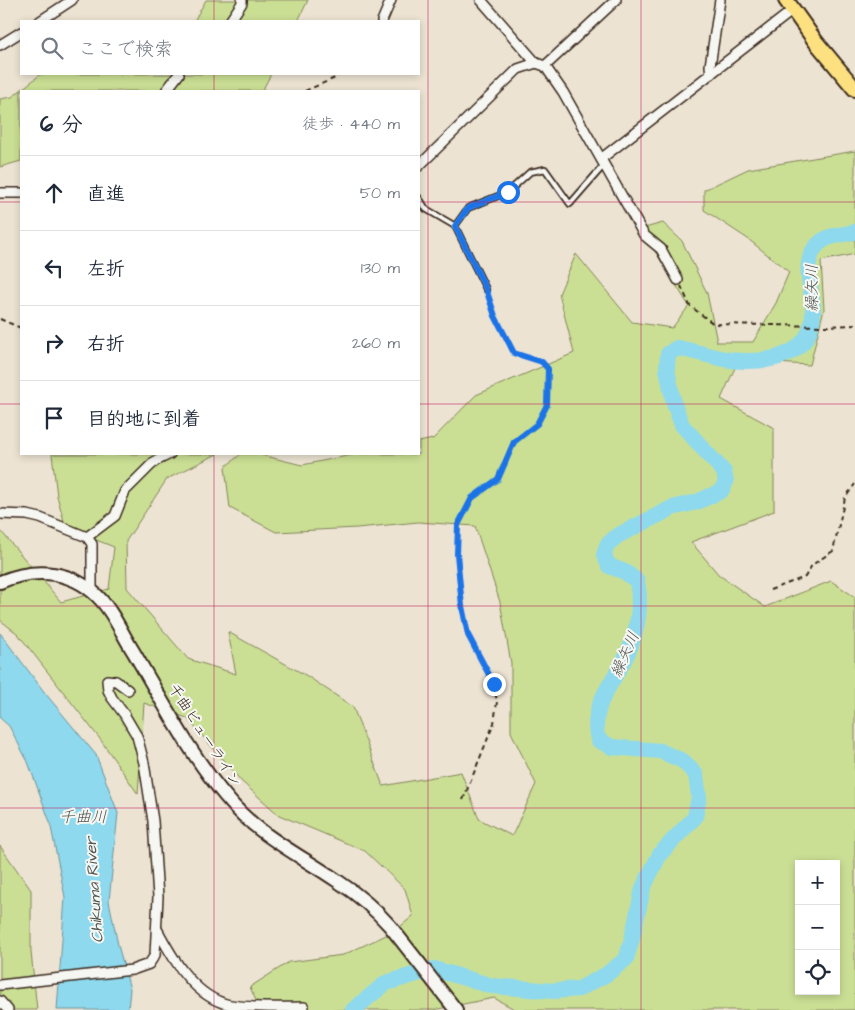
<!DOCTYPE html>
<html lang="ja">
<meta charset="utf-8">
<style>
body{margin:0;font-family:"Architects Daughter","Klee One",sans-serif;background:#f2f2f3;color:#1f2937}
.controls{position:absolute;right:15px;bottom:15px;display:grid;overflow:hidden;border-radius:0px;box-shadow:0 2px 8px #0003}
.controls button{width:45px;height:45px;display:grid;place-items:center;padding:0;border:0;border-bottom:1px solid #e0e1e3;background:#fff;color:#1f2937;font:25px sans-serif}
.stop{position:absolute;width:15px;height:15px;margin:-11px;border:4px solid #1a73e8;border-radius:50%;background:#fff}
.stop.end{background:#1a73e8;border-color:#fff;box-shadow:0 1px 5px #0008}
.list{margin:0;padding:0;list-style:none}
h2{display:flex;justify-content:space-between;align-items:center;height:65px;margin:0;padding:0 20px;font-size:21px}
h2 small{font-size:16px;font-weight:400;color:#747a83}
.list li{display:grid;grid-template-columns:32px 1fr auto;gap:15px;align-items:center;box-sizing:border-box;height:75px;padding:0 20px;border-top:1px solid #e0e1e3}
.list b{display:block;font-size:19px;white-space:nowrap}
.list em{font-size:16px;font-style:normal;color:#747a83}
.icon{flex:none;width:28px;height:28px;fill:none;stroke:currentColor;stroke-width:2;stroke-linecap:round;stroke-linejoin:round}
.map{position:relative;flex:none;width:855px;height:1010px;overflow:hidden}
.search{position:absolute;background:#fff;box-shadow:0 2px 8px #0003;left:20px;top:20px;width:400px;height:55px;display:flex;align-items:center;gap:12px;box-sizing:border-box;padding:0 18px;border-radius:0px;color:#747a83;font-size:19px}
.panel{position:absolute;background:#fff;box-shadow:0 2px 8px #0003;left:20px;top:90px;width:400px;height:365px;border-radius:0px}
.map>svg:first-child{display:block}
.green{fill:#cadf94;stroke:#828459;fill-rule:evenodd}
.water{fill:#8ed9ee;stroke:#6d939b}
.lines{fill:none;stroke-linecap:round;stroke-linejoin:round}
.river{stroke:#8ed9ee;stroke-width:16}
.lane-casing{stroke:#3b2a1e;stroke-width:8}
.street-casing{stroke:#3b2a1e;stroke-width:12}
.secondary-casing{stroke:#3b2a1e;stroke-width:16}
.primary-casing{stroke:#3b2a1e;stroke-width:18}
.path{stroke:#3b2a1e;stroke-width:2;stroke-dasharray:5 4;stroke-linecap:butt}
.lane{stroke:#f6f6f2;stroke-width:4.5}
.street{stroke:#f6f6f2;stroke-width:9}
.secondary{stroke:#f6f6f2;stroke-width:12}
.primary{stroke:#fde080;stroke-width:14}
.route{stroke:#1a73e8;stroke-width:6}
.grid{fill:none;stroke:#c2185b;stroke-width:1;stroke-opacity:0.55}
.labels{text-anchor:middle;stroke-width:4;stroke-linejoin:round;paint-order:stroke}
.street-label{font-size:15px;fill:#3b2a1e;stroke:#f6f6f2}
.water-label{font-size:16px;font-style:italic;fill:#505652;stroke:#f6f6f2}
</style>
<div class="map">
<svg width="855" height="1010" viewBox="0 0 855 1010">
<rect width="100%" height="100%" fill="#ece3d2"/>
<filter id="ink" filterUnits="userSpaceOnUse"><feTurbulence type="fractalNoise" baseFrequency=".02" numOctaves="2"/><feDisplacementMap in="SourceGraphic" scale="10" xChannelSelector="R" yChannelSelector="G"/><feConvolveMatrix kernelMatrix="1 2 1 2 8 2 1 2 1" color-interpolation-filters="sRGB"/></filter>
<g filter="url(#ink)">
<!-- green -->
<g class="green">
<path d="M206,0H308L298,21H194Z"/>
<path d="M41,74H271L262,91H21V161L0,167V99L12,97Z"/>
<path d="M855,151V254L821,261L824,309L810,365L738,361L721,399L774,428V511L691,542L719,575L765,607L831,581L855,597V1010H516L494,998L433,1010H260L250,987L289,962L343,955L395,931L413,916L405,889L365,851L279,815L242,782L187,718L144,703L138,794L100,739L18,634L0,620V530L61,602L109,589L114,547L66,528L57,496L52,454H217L167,479L126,541L127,588L188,659L236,674L228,632L307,676L353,707L383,786L461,772L479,819L512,836L536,784L511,732V663L500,602L475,526L418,522L357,528L276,532L230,508L225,467L241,454H257L302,465L357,454H419V442L433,439L476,395L574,353L559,294L576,254L632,322L672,328L689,306L641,229L663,223L682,241L707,293L717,342H753L776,303L789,272L748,239L704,210V190L748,169ZM799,864H836V991H799Z"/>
<path d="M0,846L31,890V952L37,1010H0Z"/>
</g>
<!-- water -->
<path class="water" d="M0,633L45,693L96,755L118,813L109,901L118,945L130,989L128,1010H57L65,897L50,822L28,762L9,726L0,718Z"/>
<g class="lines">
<!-- river -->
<path class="river" d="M353,1010L386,983L434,969L492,986L554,991L579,989L607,974L626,959L632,939L643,888L660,854L695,817L699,797L696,775L683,761L660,751L612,747L598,740C588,701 619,679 631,645C639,624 641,603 637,581L625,572L609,566L604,555L607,545L617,536L672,508L697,502L721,491L726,482L724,472L682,425L674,404L667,369L668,354L677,348C701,352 723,362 748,361C783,361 814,349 813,309C812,285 799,258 822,241C830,235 845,234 855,232"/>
<!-- lane casing -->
<g class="lane-casing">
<g id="lane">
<path d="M419,198L426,209L455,226L486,289"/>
<path d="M455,226L468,208L508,192L530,172L545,169L570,204L604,165"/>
</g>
</g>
<!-- street casing -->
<g class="street-casing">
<g id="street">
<path d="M481,0L536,63L545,66L563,92L644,235L661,249L678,280"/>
<path d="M40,21L72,0"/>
<path d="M230,21L242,3V0"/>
<path d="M382,21L391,0"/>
<path d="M0,45L21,32"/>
<path d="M545,66L616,0"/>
<path d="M711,74L710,66L720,0"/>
<path d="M166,91L179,74"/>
<path d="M602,158L793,10"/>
<path d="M419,166L518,69L536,63"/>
<path d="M0,193H21"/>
<path d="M0,514L27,515L40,518L87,537L92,544V592"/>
<path d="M87,537L115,516L125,491L154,462L170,454"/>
<path d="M157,929C172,957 191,992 223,1003C239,1009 286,1007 304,1007"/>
<path d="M0,985L132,970L149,964L155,955L158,897L153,821L144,763L137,736L124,714L112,698L108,690L107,680L116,681L128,690"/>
<path d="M0,1001L8,1010"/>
</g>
</g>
<!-- secondary casing -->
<g class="secondary-casing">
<path id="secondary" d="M0,582C32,569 65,569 93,592C111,607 121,632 133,651C162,700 190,755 227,798C257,835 300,855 339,882C357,894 375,909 390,926L456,1010"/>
</g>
<!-- primary casing -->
<g class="primary-casing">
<path id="primary" d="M786,0L816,42L855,89"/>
</g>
<!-- path -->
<g class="path">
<path d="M305,91L335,78L340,74"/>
<path d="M681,286L690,306L714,324L826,326L855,325"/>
<path d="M0,319L21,328"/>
<path d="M770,590L805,577L812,565L833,551L845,498L855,484"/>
<path d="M463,800L494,723L497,702L494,684L468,635L462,606L457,554L458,525L472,498L498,479L513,442L537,424L547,405L549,369L542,362L513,353L495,316L487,294"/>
</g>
<!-- lane -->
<use href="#lane" class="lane"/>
<!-- street -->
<use href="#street" class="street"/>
<!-- secondary -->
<use href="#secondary" class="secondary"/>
<!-- primary -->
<use href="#primary" class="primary"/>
</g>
</g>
<g class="lines" filter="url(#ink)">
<!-- route -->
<path class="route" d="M494,684L468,635L462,606L457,554L458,525L472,498L498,479L514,442L537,424L547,405L548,369L542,362L514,353L495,316L486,289L455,226L468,208L508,192"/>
</g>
<!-- grid -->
<path class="grid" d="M214,0V21M428,0V1010M641,0V1010M214,74V91M0,202H21M419,202H855M0,404H21M419,404H855M214,454V1010M0,606H855M0,808H855"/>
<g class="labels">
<!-- street labels -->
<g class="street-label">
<text transform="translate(205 735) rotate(57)" y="5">千曲ビューライン</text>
</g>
<!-- water labels -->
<g class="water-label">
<text transform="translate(811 288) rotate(-90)" y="6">繰矢川</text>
<text transform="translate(624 654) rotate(-66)" y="6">繰矢川</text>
<text x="83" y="822">千曲川</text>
<text transform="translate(93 890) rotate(-94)" y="6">Chikuma River</text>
</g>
</g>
</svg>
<div class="controls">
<button>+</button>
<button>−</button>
<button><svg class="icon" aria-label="locate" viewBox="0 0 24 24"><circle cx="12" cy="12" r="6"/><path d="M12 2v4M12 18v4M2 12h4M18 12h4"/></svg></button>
</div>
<div class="stop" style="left:508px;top:192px"></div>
<div class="stop end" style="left:494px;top:684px"></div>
<div class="search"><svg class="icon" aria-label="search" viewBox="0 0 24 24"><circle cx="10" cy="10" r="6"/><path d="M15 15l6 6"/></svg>ここで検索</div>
<section class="panel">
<h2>6 分<small>徒歩 · 440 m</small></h2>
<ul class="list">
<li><svg class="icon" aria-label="ahead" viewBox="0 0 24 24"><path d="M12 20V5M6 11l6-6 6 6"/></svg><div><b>直進</b></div><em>50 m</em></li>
<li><svg class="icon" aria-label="left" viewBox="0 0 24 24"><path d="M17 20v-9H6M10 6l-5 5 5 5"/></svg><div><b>左折</b></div><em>130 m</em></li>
<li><svg class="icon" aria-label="right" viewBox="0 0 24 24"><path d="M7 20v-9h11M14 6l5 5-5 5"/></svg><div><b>右折</b></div><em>260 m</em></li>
<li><svg class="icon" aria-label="arrive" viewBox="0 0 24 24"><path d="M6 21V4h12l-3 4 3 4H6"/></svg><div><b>目的地に到着</b></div></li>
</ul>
</section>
</div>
